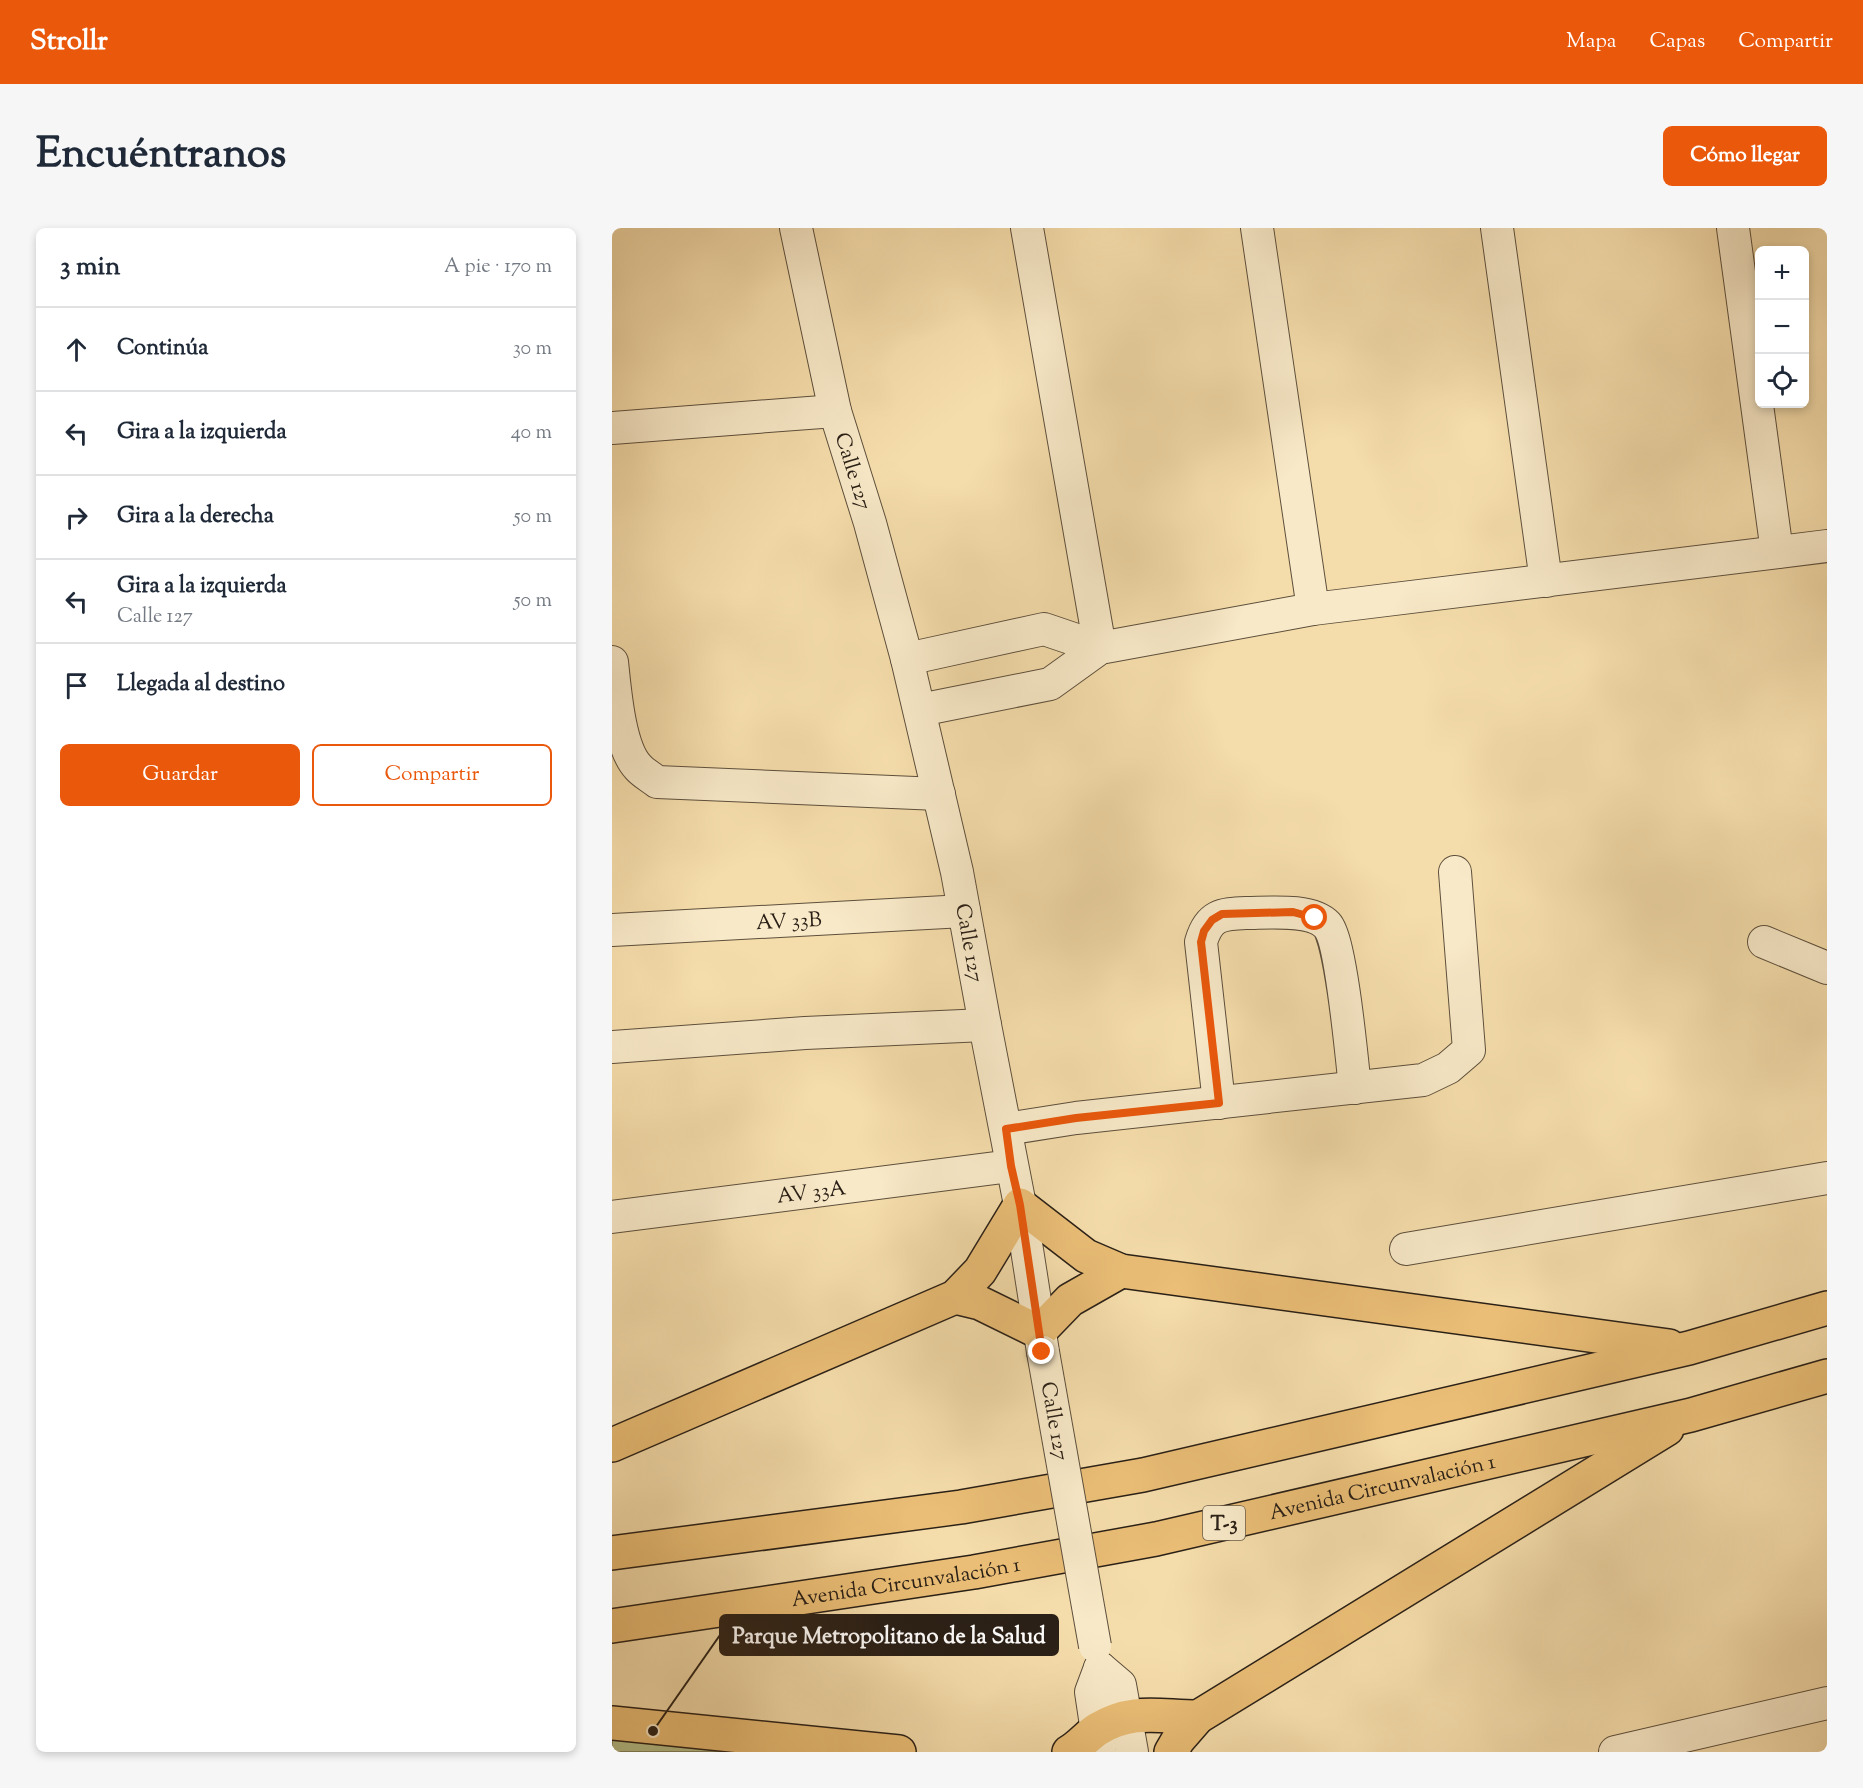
<!DOCTYPE html>
<html lang="es">
<meta charset="utf-8">
<style>
body{margin:0;font-family:"Sorts Mill Goudy",serif;background:#f6f6f7;color:#1f2937}
.controls{position:absolute;right:18px;top:18px;display:grid;overflow:hidden;border-radius:9px;box-shadow:0 3px 9px #0003}
.controls button{width:54px;height:54px;display:grid;place-items:center;padding:0;border:0;border-bottom:2px solid #e0e1e3;background:#fff;color:#1f2937;font:30px sans-serif}
.stop{position:absolute;width:18px;height:18px;margin:-14px;border:4px solid #ea580c;border-radius:50%;background:#fff}
.stop.end{background:#ea580c;border-color:#fff;box-shadow:0 2px 6px #0008}
.list{margin:0;padding:0;list-style:none}
h2{display:flex;justify-content:space-between;align-items:center;height:78px;margin:0;padding:0 24px;font-size:26px}
h2 small{font-size:20px;font-weight:400;color:#747a83}
.list li{display:grid;grid-template-columns:39px 1fr auto;gap:18px;align-items:center;box-sizing:border-box;height:84px;padding:0 24px;border-top:2px solid #e0e1e3}
.list b{display:block;font-size:22px;white-space:nowrap}
.list p{margin:0;font-size:20px;white-space:nowrap;color:#747a83}
.list em{font-size:20px;font-style:normal;color:#747a83}
.actions{display:flex;gap:12px;padding:18px 24px}
.actions a{flex:1;padding:14px 0;border:2px solid #ea580c;border-radius:9px;text-align:center;font-size:21px;color:#ea580c}
.actions .main{background:#ea580c;color:#fff}
.icon{flex:none;width:33px;height:33px;fill:none;stroke:currentColor;stroke-width:2;stroke-linecap:round;stroke-linejoin:round}
.map{position:relative;flex:none;width:1215px;height:1524px;overflow:hidden;border-radius:9px}
header{display:flex;align-items:center;gap:36px;box-sizing:border-box;height:84px;padding:0 30px;background:#ea580c;color:#fff}
header strong{font-size:28px}
nav{display:flex;gap:33px;margin-inline-start:auto;font-size:21px}
.intro{display:flex;align-items:center;justify-content:space-between;box-sizing:border-box;height:144px;padding:0 36px}
h1{margin:0;font-size:42px}
.button{padding:15px 27px;border-radius:9px;background:#ea580c;color:#fff;font-size:21px;font-weight:700}
main{display:flex;gap:36px;padding:0 36px}
aside{flex:1;background:#fff;border-radius:9px;box-shadow:0 3px 9px #0003}
.map>svg:first-child{display:block}
.green{fill:#b6c28d;stroke:#707152;stroke-width:1.5}
.lines{fill:none;stroke-linecap:round;stroke-linejoin:round}
.minor-casing{stroke:#5d4f3c;stroke-width:34}
.major-casing{stroke:#2a2017;stroke-width:36}
.minor{stroke:#f8e9c8;stroke-width:32}
.major{stroke:#eabe76;stroke-width:33}
.minor-bridge-casing{stroke:#5d4f3c;stroke-width:34;stroke-linecap:butt}
.minor-bridge{stroke:#f8e9c8;stroke-width:32}
.route{stroke:#ea580c;stroke-width:8}
.labels{text-anchor:middle;stroke-width:6;stroke-linejoin:round;paint-order:stroke}
.shield{fill:#f8e9c8;stroke:#685c4c;stroke-width:1.5}
.shield-label{font-size:20px;font-weight:bold;fill:#2a2017}
.street-label{font-size:21px;fill:#2a2017;stroke:#f8e9c8}
.leader{fill:none;stroke:#2a2017;stroke-width:2}
.callout-dot{fill:#2a2017;stroke:#f8e9c8;stroke-width:2}
.callout{fill:#2a2017;stroke:#2a2017;stroke-width:2}
.callout-label{font-size:22px;text-anchor:middle;font-weight:bold;fill:#fff}
</style>
<header>
<strong>Strollr</strong>
<nav><a>Mapa</a><a>Capas</a><a>Compartir</a></nav>
</header>
<div class="intro"><h1>Encuéntranos</h1><a class="button">Cómo llegar</a></div>
<main>
<aside>
<h2>3 min<small>A pie · 170 m</small></h2>
<ul class="list">
<li><svg class="icon" aria-label="ahead" viewBox="0 0 24 24"><path d="M12 20V5M6 11l6-6 6 6"/></svg><div><b>Continúa</b></div><em>30 m</em></li>
<li><svg class="icon" aria-label="left" viewBox="0 0 24 24"><path d="M17 20v-9H6M10 6l-5 5 5 5"/></svg><div><b>Gira a la izquierda</b></div><em>40 m</em></li>
<li><svg class="icon" aria-label="right" viewBox="0 0 24 24"><path d="M7 20v-9h11M14 6l5 5-5 5"/></svg><div><b>Gira a la derecha</b></div><em>50 m</em></li>
<li><svg class="icon" aria-label="left" viewBox="0 0 24 24"><path d="M17 20v-9H6M10 6l-5 5 5 5"/></svg><div><b>Gira a la izquierda</b><p>Calle 127</p></div><em>50 m</em></li>
<li><svg class="icon" aria-label="arrive" viewBox="0 0 24 24"><path d="M6 21V4h12l-3 4 3 4H6"/></svg><div><b>Llegada al destino</b></div></li>
</ul>
<div class="actions"><a class="main">Guardar</a><a>Compartir</a></div>
</aside>
<div class="map">
<svg width="1215" height="1524" viewBox="0 0 1215 1524">
<rect width="100%" height="100%" fill="#f5ddab"/>
<filter id="stains"><feTurbulence type="fractalNoise" baseFrequency=".00333" numOctaves="4"/><feColorMatrix values="0 0 0 0 .2 0 0 0 0 .09 0 0 0 0 .02 0 0 0 .5 -.17"/></filter>
<radialGradient id="worn" r=".72"><stop offset=".6" stop-color="#630" stop-opacity="0"/><stop offset="1" stop-color="#630" stop-opacity=".3"/></radialGradient>
<!-- green -->
<path class="green" d="M0,1495L287,1524H0Z"/>
<g class="lines">
<!-- minor casing -->
<g class="minor-casing">
<g id="minor">
<path id="s1" d="M184,0L223,183L258,295L295,431L345,644L373,797L408,977L431,1124"/>
<path d="M415,0L488,420"/>
<path d="M645,0L701,381"/>
<path d="M885,0L934,353"/>
<path d="M1121,0L1165,324"/>
<path d="M0,200L223,183"/>
<path d="M295,431L432,401L488,420"/>
<path d="M0,434C3,461 7,519 26,539C31,545 39,549 45,554L327,566"/>
<path d="M308,482L438,456L488,420L701,381L1215,318"/>
<path id="s2" d="M0,702L352,683"/>
<path d="M1152,714L1215,740"/>
<path d="M0,819L193,805L373,797"/>
<path d="M607,875L589,714C597,687 609,686 634,685C655,685 699,680 715,697C729,712 740,832 743,860"/>
<path d="M394,901L464,890L811,852L836,840L857,822L843,644"/>
<path id="s3" d="M0,989L399,938"/>
<path d="M794,1021L1215,950"/>
<path d="M488,1440L508,1457L520,1524"/>
<path d="M488,1524L479,1464L488,1440"/>
<path d="M1003,1524L1215,1475"/>
</g>
</g>
<!-- major casing -->
<g class="major-casing">
<g id="major">
<path d="M343,1069L368,1075L427,1104L458,1072L509,1043"/>
<path d="M0,1217L343,1069L368,1043L408,977L474,1028L509,1043L1057,1118"/>
<path d="M0,1325L349,1279L531,1247L1077,1120L1215,1080"/>
<path id="s4" d="M0,1398L362,1344L544,1311L1079,1187L1215,1148"/>
<path d="M0,1495L287,1524"/>
<path d="M457,1524C468,1518 476,1507 486,1501C521,1480 548,1489 586,1489"/>
<path d="M559,1524L566,1512L586,1489L1055,1201"/>
</g>
</g>
<!-- minor -->
<use href="#minor" class="minor"/>
<!-- major -->
<use href="#major" class="major"/>
<!-- minor-bridge casing -->
<g class="minor-bridge-casing">
<g id="minor-bridge">
<path id="s5" d="M431,1124L483,1418"/>
</g>
</g>
<!-- minor-bridge -->
<use href="#minor-bridge" class="minor-bridge"/>
</g>
<g class="lines">
<!-- route -->
<path class="route" d="M430,1124L408,977L399,938L394,901L464,890L607,875L589,714L592,703L600,692L610,686L681,684L703,690"/>
</g>
<g class="labels">
<!-- shield labels -->
<rect class="shield" x="591" y="1278" width="42" height="34" rx="4.5"/>
<g class="shield-label">
<text x="612" y="1302">T-3</text>
</g>
<!-- street labels -->
<g class="street-label">
<text dy="7" stroke="none"><textPath href="#s1" startOffset="250">Calle 127</textPath></text>
<text dy="7" stroke="none"><textPath href="#s2" startOffset="177">AV 33B</textPath></text>
<text dy="7" stroke="none"><textPath href="#s1" startOffset="736">Calle 127</textPath></text>
<text dy="7" stroke="none"><textPath href="#s3" startOffset="201">AV 33A</textPath></text>
<text dy="7" stroke="none"><textPath href="#s5" startOffset="70">Calle 127</textPath></text>
<text dy="7" stroke="none"><textPath href="#s4" startOffset="783">Avenida Circunvalación 1</textPath></text>
<text dy="7" stroke="none"><textPath href="#s4" startOffset="297">Avenida Circunvalación 1</textPath></text>
</g>
</g>
<!-- callouts -->
<path class="leader" d="M41 1503L108 1407"/>
<circle class="callout-dot" cx="41" cy="1503" r="6"/>
<rect class="callout" x="108" y="1387" width="338" height="40" rx="6"/>
<g class="callout-label">
<text x="277" y="1415">Parque Metropolitano de la Salud</text>
</g>
<rect width="100%" height="100%" filter="url(#stains)"/>
<rect width="100%" height="100%" fill="url(#worn)"/>
</svg>
<div class="controls">
<button>+</button>
<button>−</button>
<button><svg class="icon" aria-label="locate" viewBox="0 0 24 24"><circle cx="12" cy="12" r="6"/><path d="M12 2v4M12 18v4M2 12h4M18 12h4"/></svg></button>
</div>
<div class="stop" style="left:703px;top:690px"></div>
<div class="stop end" style="left:430px;top:1124px"></div>
</div>
</main>
